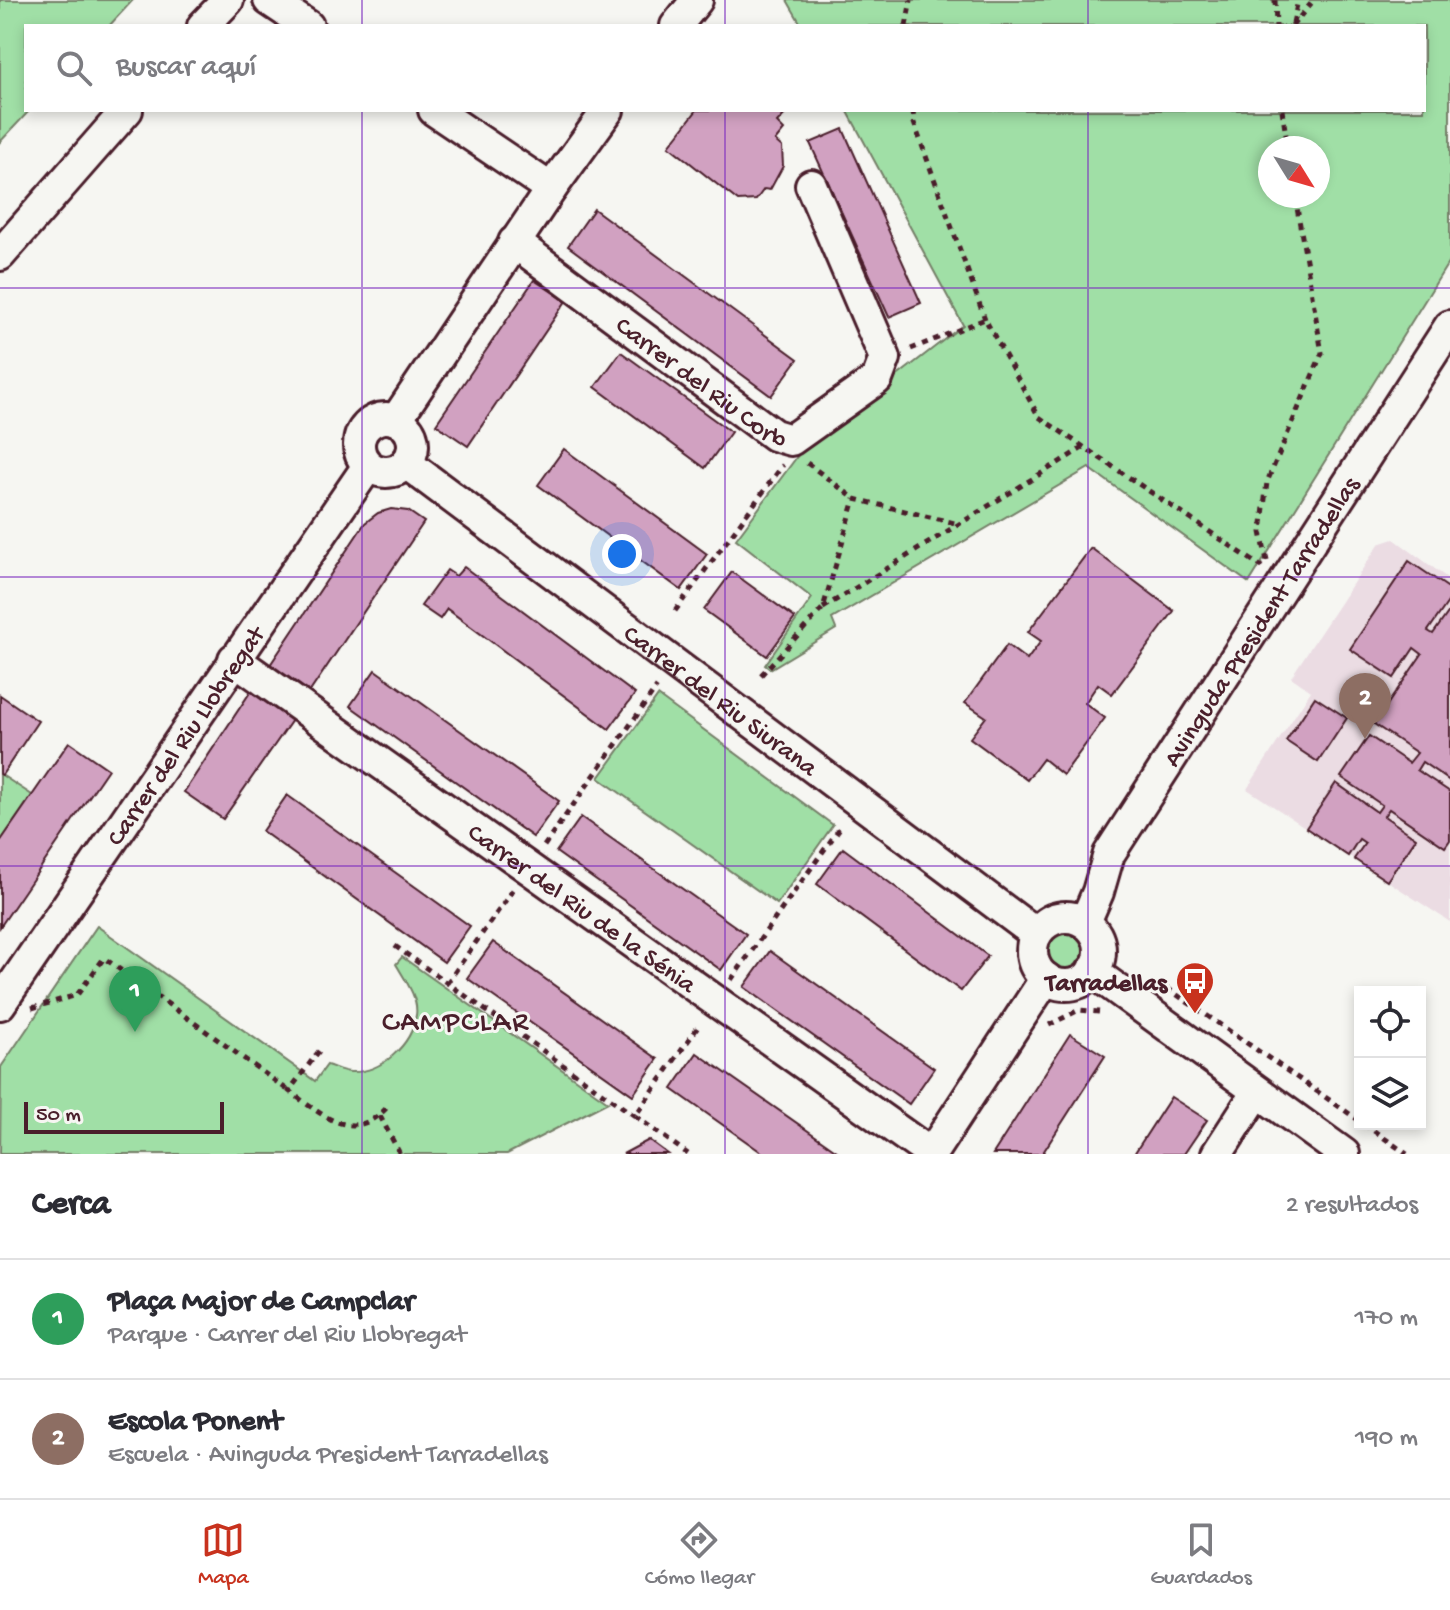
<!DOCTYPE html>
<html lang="es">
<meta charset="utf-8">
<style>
body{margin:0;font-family:"Gochi Hand",sans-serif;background:#f7f7f7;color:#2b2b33}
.controls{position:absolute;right:24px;bottom:24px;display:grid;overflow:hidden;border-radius:0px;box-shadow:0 4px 12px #0003}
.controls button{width:72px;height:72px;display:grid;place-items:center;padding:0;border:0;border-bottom:2px solid #e1e1e2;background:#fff;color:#2b2b33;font:40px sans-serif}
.compass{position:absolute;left:1258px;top:136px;width:72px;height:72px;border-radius:50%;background:#fff;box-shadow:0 4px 12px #0003;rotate:127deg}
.scale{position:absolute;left:24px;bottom:20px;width:200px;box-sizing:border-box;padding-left:8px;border:4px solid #4a1f2b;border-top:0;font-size:22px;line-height:28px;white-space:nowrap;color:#4a1f2b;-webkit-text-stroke:6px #f6f6f2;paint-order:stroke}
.you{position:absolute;left:622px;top:554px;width:28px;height:28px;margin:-20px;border:6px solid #fff;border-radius:50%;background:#1a73e8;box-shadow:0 0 0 12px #1a73e833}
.badge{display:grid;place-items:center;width:52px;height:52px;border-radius:50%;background:#c8321e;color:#fff;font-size:26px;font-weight:700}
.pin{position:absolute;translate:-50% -66px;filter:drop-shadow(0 2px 4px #0008)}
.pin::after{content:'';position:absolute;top:42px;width:28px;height:24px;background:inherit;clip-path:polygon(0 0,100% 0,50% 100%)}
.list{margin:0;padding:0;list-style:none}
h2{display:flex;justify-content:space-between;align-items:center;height:104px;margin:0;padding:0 32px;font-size:34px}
h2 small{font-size:26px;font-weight:400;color:#7c7c81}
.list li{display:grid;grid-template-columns:52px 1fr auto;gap:24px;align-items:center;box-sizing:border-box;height:120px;padding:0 32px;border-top:2px solid #e1e1e2}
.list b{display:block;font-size:30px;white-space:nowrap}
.list p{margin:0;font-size:26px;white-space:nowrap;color:#7c7c81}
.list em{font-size:26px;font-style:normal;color:#7c7c81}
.icon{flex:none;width:44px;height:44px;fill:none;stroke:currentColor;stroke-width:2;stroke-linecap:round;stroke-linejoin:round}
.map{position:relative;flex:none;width:1450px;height:1154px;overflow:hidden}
.search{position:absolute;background:#fff;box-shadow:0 4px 12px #0003;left:24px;right:24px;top:24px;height:88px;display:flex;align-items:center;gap:20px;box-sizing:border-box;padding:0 28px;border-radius:0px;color:#7c7c81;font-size:30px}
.sheet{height:344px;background:#fff}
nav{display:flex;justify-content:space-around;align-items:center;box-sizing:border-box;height:112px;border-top:2px solid #e1e1e2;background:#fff;font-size:22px;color:#7c7c81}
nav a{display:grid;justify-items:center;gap:4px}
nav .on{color:#c8321e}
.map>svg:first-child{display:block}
.built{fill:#ebdce3}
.green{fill:#a0dfa6;stroke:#757f68;stroke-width:2;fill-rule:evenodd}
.building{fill:#d1a1c1;stroke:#4a1f2b;stroke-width:2}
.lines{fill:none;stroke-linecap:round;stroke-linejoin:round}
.minor-casing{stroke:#4a1f2b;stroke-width:36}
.path{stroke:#4a1f2b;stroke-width:5;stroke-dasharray:6 6;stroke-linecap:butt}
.minor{stroke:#f6f6f2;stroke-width:30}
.grid{fill:none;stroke:#7b2cbf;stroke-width:2;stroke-opacity:0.55}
.labels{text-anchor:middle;stroke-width:6;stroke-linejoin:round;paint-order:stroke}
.street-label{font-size:26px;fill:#4a1f2b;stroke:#f6f6f2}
.poi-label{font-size:26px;font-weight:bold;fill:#4a1f2b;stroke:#f6f6f2;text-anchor:end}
.quarter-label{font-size:30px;letter-spacing:2px;fill:#4a1f2b;stroke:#f6f6f2}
</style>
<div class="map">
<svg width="1450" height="1154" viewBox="0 0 1450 1154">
<rect width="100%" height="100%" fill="#f6f6f2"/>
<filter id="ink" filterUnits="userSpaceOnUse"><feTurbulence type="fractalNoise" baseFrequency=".0125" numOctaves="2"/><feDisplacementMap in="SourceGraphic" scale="16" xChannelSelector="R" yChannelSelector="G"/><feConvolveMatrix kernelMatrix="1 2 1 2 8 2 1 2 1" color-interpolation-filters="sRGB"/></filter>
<g filter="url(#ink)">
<!-- built -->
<path class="built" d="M1394,539L1450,580V922L1247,789L1311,691L1291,677L1379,544Z"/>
<!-- green -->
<g class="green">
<path d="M0,0H133L109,26H26V110H30L0,142Z"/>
<path d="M787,0H1450V260L1249,583L1089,468L832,619L836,629L770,669L765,665L812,598L736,539L802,450L963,325L847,110H1424V26H802ZM1270,148H1318V196H1270Z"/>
<path d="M658,696L833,825L777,904L599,778Z"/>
<path d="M0,774L32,795L0,842Z"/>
<path d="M97,926L315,1081L327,1065C334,1067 343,1072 351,1072C381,1073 412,1045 416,1015C419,998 404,978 396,964L402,957L608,1102L507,1154H0L1,1067Z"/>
<circle cx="1065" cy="950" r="19"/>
</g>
<!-- building -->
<g class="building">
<path d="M697,110H780L785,114L777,123L784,130L775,141L782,147L783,166L770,190L764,189L756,200L738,201L669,146Z"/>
<path d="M843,129L921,303L889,317L810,143Z"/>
<path d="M594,209L798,359L771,396L568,246Z"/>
<path d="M534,280L566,301L468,446L436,424Z"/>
<path d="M621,352L731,432L705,468L595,387Z"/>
<path d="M564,449L707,554L681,590L538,485Z"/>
<path d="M391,509L408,511L424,522L309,693L270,665L365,523L378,513Z"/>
<path d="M1091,548L1174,611L1112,694L1098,684L1085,703L1105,718L1063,775L1043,759L1027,780L970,738L986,717L965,703L1007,645L1027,660L1041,641L1028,632Z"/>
<path d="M1409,561L1450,589V599L1428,631L1433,634L1450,610V781L1422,762L1417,770L1450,792V840L1445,847L1389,809L1384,816L1416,838L1387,881L1354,859L1365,843L1359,839L1348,856L1306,828L1336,783L1377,812L1382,805L1341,777L1369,736L1409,763L1417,753L1374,724L1422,654L1414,648L1394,678L1350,649Z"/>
<path d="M464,567L635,694L609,729L447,609L440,619L421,606L447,570L456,576Z"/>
<path d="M732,572L795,618L767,656L704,610Z"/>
<path d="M375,670L559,801L533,837L350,706Z"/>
<path d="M251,691L292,720L223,819L184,792Z"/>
<path d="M0,695L38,721L2,775L0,774Z"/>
<path d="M1315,697L1347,718L1318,762L1286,741Z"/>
<path d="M69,742L108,769L0,927V842Z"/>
<path d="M287,795L470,926L444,962L262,831Z"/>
<path d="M581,817L746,934L721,970L556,852Z"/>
<path d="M843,848L988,956L961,991L817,884Z"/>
<path d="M493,942L658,1059L633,1095L467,978Z"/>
<path d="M770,951L934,1068L909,1104L744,987Z"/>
<path d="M1070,1034L1105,1056L1042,1154H993Z"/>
<path d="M697,1053L841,1154H764L672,1089Z"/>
<path d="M1171,1097L1207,1120L1184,1154H1134Z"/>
<path d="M649,1140L668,1154H623Z"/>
</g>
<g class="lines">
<!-- minor casing -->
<g class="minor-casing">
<g id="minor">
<path d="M269,0L308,26"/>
<path d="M203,26L228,0"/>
<path d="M676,26L697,0"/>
<path d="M434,110L551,189"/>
<path id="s1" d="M514,242L774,435L791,440L877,379L885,358L811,185"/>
<path d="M0,255L127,110"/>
<circle cx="386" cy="445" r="27"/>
<path d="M396,420L551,189L608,110"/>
<path id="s2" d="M406,463L1036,934"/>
<path id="s3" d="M234,659L931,1154L1046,978"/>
<circle cx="1066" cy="951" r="34"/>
<path id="s4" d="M1085,922L1098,892L1109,854L1450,326"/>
<path d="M1092,971L1344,1154"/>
<path id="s5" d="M0,1004L368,466"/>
<path d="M1217,1154L1257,1092"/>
</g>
</g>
<!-- path -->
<g class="path">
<path d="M1275,0L1276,26"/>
<path d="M1293,23L1298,0"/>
<path d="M906,26L911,0"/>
<path d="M1292,26L1314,0"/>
<path d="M913,110L914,123L985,319"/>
<path d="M1282,110L1288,148"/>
<path d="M911,349L985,319L1039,417L1262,567"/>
<path d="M807,463L855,499L959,524"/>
<path d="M1267,561L1261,532L1267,482L1322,353L1295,196"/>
<path d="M823,608L1084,447"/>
<path d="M675,611L783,465"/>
<path d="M761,675L823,608L855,499"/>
<path d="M544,846L657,687"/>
<path d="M395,946L635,1116L700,1024"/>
<path d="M731,980L842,825"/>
<path d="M447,983L513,890"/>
<path d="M1167,988L1360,1121"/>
<path d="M32,1008L77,995L104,958L289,1091"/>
<path d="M1049,1025L1079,1010L1099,1012"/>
<path d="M319,1051L289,1091C324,1116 354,1146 390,1104"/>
<path d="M380,1116L400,1154"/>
<path d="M635,1116L688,1154"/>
<path d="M1364,1124L1407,1154"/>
</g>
<!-- minor -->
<use href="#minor" class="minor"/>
</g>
</g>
<!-- grid -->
<path class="grid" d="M362,0V26M725,0V26M1088,0V26M362,110V1154M725,110V1154M1088,110V1154M0,288H1450M0,577H1450M0,866H1450"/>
<!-- icons -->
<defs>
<g id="bus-pin" transform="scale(2)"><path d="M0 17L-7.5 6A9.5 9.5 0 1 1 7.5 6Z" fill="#c8321e" stroke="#f6f6f2"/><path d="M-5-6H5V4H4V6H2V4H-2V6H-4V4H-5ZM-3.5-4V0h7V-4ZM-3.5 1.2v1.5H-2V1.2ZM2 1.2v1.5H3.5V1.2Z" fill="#fff"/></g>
</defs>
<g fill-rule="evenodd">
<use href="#bus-pin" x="1195" y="981"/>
</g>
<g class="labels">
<!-- street labels -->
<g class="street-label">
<text dy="9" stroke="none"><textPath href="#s1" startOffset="234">Carrer del Riu Corb</textPath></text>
<text dy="9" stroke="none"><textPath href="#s4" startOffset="350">Avinguda President Tarradellas</textPath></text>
<text dy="9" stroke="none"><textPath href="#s2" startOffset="394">Carrer del Riu Siurana</textPath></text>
<text dy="9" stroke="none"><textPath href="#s5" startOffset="326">Carrer del Riu Llobregat</textPath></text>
<text dy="9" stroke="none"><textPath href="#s3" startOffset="428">Carrer del Riu de la Sénia</textPath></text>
</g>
<!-- poi labels -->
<g class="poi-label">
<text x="1167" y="990">Tarradellas</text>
</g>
<!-- quarter labels -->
<g class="quarter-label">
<text x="456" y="1030">CAMPCLAR</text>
</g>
</g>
</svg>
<div class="controls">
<button><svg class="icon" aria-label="locate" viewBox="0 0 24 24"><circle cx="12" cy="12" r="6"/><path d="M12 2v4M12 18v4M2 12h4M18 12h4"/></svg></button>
<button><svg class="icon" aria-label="layers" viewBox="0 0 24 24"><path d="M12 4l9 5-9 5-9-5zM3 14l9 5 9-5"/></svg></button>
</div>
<svg class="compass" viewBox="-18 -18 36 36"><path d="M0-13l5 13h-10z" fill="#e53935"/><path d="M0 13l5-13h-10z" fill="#7c7c81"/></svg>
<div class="scale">50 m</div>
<div class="you"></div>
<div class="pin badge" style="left:135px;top:1032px;background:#2e9e5b">1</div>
<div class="pin badge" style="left:1365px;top:739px;background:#8d6e63">2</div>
<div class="search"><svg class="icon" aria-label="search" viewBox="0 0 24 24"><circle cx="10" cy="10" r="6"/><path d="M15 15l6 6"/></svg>Buscar aquí</div>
</div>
<section class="sheet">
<h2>Cerca<small>2 resultados</small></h2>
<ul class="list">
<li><span class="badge" style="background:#2e9e5b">1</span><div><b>Plaça Major de Campclar</b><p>Parque · Carrer del Riu Llobregat</p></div><em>170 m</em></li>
<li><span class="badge" style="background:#8d6e63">2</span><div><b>Escola Ponent</b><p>Escuela · Avinguda President Tarradellas</p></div><em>190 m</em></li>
</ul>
</section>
<nav>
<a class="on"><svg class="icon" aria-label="map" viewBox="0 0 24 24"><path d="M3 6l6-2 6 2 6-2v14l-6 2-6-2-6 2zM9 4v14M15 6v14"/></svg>Mapa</a>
<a><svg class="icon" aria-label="directions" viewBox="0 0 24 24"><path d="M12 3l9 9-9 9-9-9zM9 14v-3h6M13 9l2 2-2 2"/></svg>Cómo llegar</a>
<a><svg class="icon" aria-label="saved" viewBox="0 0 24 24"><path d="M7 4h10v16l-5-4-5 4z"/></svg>Guardados</a>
</nav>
